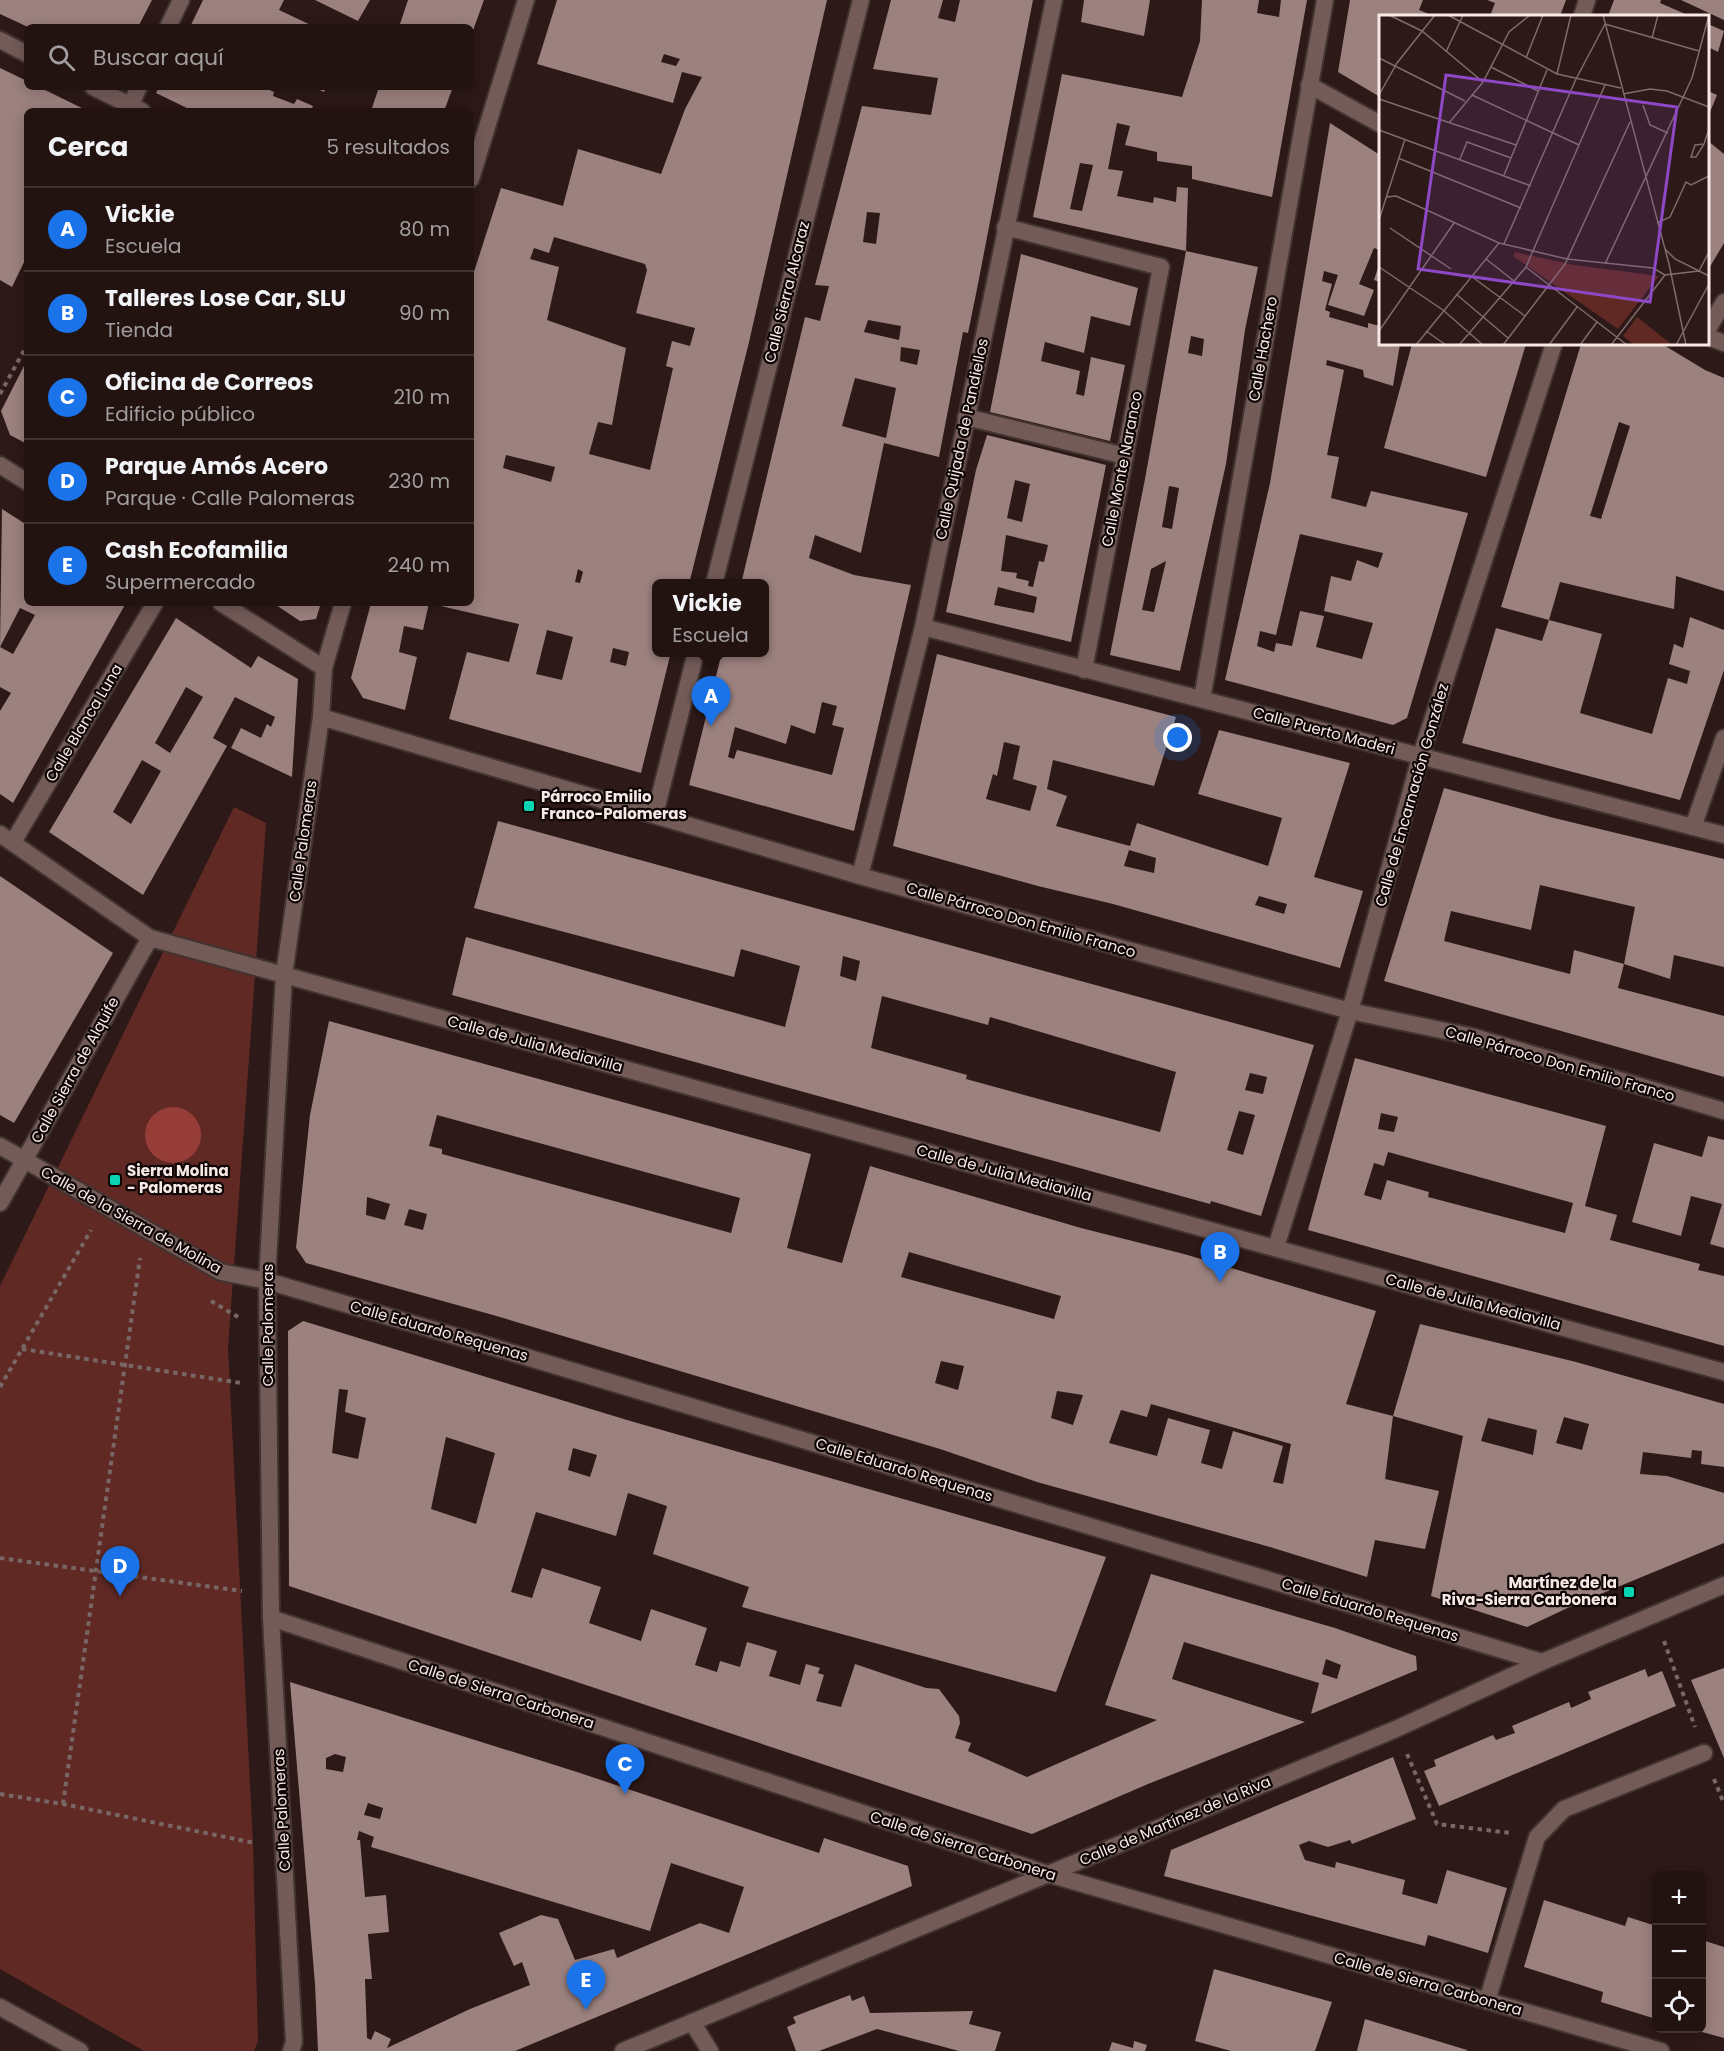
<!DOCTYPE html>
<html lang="es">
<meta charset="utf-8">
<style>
body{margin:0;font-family:Poppins,sans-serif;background:#2e201f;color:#f1f3f6}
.controls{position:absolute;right:18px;bottom:18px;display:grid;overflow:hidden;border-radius:9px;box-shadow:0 3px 15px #0003}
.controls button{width:54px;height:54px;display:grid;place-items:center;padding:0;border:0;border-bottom:2px solid #3f3231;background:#221311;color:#f1f3f6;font:30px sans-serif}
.you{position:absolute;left:1178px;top:738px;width:21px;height:21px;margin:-15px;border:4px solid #fff;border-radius:50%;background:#1a73e8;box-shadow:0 0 0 9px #1a73e833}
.badge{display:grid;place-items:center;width:39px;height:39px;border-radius:50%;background:#1a73e8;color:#fff;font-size:20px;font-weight:700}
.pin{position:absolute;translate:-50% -50px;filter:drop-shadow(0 2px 3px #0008)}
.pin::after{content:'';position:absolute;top:32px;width:21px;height:18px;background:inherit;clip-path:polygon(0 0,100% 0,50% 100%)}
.popup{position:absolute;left:652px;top:579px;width:117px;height:78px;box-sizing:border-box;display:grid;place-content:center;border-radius:9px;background:#221311;filter:drop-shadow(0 2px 4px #0005);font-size:20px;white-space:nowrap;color:#a29e9f}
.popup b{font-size:22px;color:#f1f3f6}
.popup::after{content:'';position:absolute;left:50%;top:100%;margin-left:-12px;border:12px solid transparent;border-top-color:#221311}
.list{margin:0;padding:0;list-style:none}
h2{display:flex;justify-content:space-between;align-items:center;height:78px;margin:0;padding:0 24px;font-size:26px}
h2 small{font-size:20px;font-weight:400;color:#a29e9f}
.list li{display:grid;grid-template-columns:39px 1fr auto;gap:18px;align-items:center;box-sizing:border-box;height:84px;padding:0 24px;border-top:2px solid #3f3231}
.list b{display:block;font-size:22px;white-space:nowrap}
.list p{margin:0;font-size:20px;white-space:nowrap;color:#a29e9f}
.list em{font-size:20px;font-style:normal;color:#a29e9f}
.icon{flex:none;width:33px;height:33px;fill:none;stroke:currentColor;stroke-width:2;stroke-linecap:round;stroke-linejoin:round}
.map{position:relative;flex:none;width:1724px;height:2051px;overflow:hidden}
.search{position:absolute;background:#221311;box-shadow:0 3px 15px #0003;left:24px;top:24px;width:450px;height:66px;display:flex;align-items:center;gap:15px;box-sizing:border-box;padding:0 21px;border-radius:9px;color:#a29e9f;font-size:22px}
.panel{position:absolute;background:#221311;box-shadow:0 3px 15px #0003;left:24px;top:108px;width:450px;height:498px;border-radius:9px}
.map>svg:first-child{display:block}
.green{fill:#602924}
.water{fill:#963d37}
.building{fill:#9c827f;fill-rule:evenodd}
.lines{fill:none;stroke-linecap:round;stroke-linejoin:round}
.pedestrian-casing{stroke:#423331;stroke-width:20}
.minor-casing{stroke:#423331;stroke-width:20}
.tertiary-casing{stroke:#423331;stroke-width:20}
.path{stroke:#796765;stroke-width:4;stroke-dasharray:4.5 4.5;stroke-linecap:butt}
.pedestrian{stroke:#735b58;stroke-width:16}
.minor{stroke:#735b58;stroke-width:16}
.tertiary{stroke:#735b58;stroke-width:16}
.poi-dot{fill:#09d5b5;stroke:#0f0706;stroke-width:2}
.labels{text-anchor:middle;stroke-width:4.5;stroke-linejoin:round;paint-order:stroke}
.street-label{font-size:15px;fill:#f8e9e7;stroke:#0f0706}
.poi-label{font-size:15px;font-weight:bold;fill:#f8e9e7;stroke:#0f0706;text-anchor:start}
.inset-road{fill:none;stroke:#7e6c6a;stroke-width:1.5}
.view{fill:#8e48c5;fill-opacity:0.15;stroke:#8e48c5;stroke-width:3}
.inset-edge{fill:none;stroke:#f8e9e7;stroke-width:3}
</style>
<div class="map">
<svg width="1724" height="2051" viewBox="0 0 1724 2051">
<rect width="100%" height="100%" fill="#2d1917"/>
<!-- green -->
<path class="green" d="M234,807L266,823L228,1348L253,1844L258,2041L254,2051H144L0,1969V1286Z"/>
<!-- water -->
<circle class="water" cx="173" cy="1135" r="28"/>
<!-- building -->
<g class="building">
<path d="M0,0H152L138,27H28L0,14Z"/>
<path d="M203,0H284L279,10L315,27H190Z"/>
<path d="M315,0H370L358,21Z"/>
<path d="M408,0H484L471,36V27H399Z"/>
<path d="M557,0H827L749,342L689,584H657V652H671L641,773L449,719L467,652L509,662L519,624L432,604L471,603V281L501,188L563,206L578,149L661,174L685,109L702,77L682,72L673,103L537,64ZM664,54L680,59L676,66L661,62ZM554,237L645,264L647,270L636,313L695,328L690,346L672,341L666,366L673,368L650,470L589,454L598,422L612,425L626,348L547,320L559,267L530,259L534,248L549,253ZM506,455L555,467L551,482L503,468ZM578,569L583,572L580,583L575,582ZM547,630L573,637L562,680L536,674ZM613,648L629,652L626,666L610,662Z"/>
<path d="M891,0H943L938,18L955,22L960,0H1033L976,294L968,333L963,332L939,457L884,443L861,553L815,535L809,558L854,575L911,585L854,831L689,785L722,652H765V584H741L805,317L820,321L829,286L815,285L862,106L931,115L938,78L873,69ZM867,212L880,213L876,244L863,242ZM868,320L901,326L899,340L864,332ZM901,347L920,350L917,365L900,361ZM855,378L896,388L886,438L842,426ZM822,702L837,706L832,725L844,728L832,775L737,750L734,759L728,757L735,727L786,744L791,725L815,734Z"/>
<path d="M1084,0H1150L1144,36L1081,22Z"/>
<path d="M1202,0H1259L1257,13L1279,17L1281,0H1307L1272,197L1192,179V166L1157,161V152L1125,145L1130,126L1117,123L1108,169L1123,171L1117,196L1153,203L1154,197L1176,202L1177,187L1188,188L1186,251L1258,267L1245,330L1226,464L1180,671L1110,655L1145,479L1186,251L1033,217L1062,74L1182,97L1200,41ZM1080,163L1093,165L1082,211L1070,209ZM1191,336L1204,339L1202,356L1188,353ZM1169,486L1179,488L1172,529L1162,527ZM1166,561L1154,612L1142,610L1151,569Z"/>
<path d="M1350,0H1423L1419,10L1434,16H1380V97L1338,72Z"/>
<path d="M1487,0H1566L1560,16H1490L1495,3Z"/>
<path d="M1614,0H1661L1660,3L1690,16H1608Z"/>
<path d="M1681,0H1724V20Z"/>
<path d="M1708,24L1724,31L1718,52L1708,47Z"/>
<path d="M0,68L27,81V87H39L88,111H27V256L12,287L0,280Z"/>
<path d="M159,87H263L274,92L273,96L294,104L297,99L313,106L311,111H193L156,93Z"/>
<path d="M313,87H327L324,92Z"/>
<path d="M379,87H453L444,111H371Z"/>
<path d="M1708,91L1717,95L1708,117Z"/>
<path d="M1330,123L1380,155V250L1374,248L1359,284L1374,290L1364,316L1328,305L1338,275L1324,271L1322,281L1332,284L1325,310L1330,312L1329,317L1368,328V323L1380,326V344H1400L1393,386L1364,377L1363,370L1327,360L1326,365L1344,370L1327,455L1339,457L1331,498L1366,507L1371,491L1468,513L1407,718L1393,725L1225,680L1270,483ZM1300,534L1383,553L1378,568L1357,560L1351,581L1331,576L1324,611L1373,623L1362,659L1316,647L1324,616L1300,611L1292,646L1276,643L1274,652L1257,646L1260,631L1276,635Z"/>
<path d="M1708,141L1724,154V243L1708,270Z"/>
<path d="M1021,254L1138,288L1130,326L1091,316L1084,353L1045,342L1041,361L1080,371L1076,394L1084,396L1091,357L1125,365L1110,441L990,412Z"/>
<path d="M1380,262V282L1374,280Z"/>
<path d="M1412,344H1526L1486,477L1384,448Z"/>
<path d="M1581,344H1662L1705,370L1724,378V591L1676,576L1674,609L1560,582L1549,620L1501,607ZM1619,422L1630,426L1601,519L1590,516Z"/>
<path d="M27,360V444L10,435L1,411Z"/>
<path d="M987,435L1106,465L1071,642L946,612L976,470ZM1015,480L1030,484L1022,522L1007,518ZM1006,535L1048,545L1044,562L1039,561L1033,587L1028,586L1029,581L1016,578L1017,573L1001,571ZM998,587L1037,597L1034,613L994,605Z"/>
<path d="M2,509L27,525V603H126L13,803L0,794V711L11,693L0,687V647L13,654L35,615L20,608L0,647Z"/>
<path d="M273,603H321L316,619L300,621Z"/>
<path d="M371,603H429L423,630L404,626L399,652L417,657L405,710L363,698L351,678Z"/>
<path d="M1690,617L1724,630V670L1680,800L1462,743L1496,628L1542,641L1549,620L1602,634L1580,713L1652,734L1668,678L1687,684L1690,671L1669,664L1674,644L1683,648Z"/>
<path d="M176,618L251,668L258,656L298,679L292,777L231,748L241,728L261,738L267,724L271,727L275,717L235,697L213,738L227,746L143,895L49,832ZM186,687L203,697L170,753L155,743ZM142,760L161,771L131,824L113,812Z"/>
<path d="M937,654L1176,717L1154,786L1053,760L1047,789L1067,796L1056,826L1130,846L1137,823L1268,866L1282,818L1198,794L1219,730L1350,763L1314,877L1363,891L1340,968L1113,904L1038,886L893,846ZM1004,742L1020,746L1013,779L1037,786L1030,811L986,799L993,774L997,776ZM1129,850L1156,858L1154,873L1124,866ZM1259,896L1287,904L1284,914L1255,905Z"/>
<path d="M1444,788L1554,818L1724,859V967L1674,955L1670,979L1624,964L1635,907L1540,885L1531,930L1451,911L1444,941L1570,974L1574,950L1624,964L1618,988L1724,1016V1077L1384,981Z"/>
<path d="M498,821L1314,1045L1261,1216L1211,1201L1210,1204L452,995L466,937L785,1027L800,966L741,949L734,977L474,908ZM843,956L860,961L856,981L840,976ZM882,996L988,1025L990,1017L1176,1072L1160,1132L966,1079L967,1075L871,1048ZM1250,1073L1267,1077L1263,1094L1245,1090ZM1239,1111L1255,1115L1243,1155L1227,1150Z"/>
<path d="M0,876L113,953L14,1123L0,1115Z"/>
<path d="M329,1021L811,1154L787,1248L842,1263L870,1166L1081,1228L1184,1254L1376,1311L1346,1404L1393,1416L1385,1479L1439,1491L1425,1549L1375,1540L1367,1577L1270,1547L1037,1482L940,1449L493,1315L306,1263L296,1248L310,1115ZM437,1115L740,1198L731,1233L442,1154V1149L429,1146ZM367,1197L390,1204L385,1220L366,1215ZM409,1209L427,1214L423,1230L404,1225ZM909,1252L1061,1296L1054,1319L901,1277ZM941,1361L964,1366L958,1390L935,1383ZM1057,1391L1083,1395L1073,1425L1051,1418ZM1151,1404L1291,1444L1283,1484L1273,1482L1283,1446L1233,1431L1222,1469L1201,1463L1210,1430L1168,1418L1157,1456L1109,1443L1121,1410L1147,1417Z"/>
<path d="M1355,1058L1606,1126L1585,1206L1617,1215L1610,1240L1700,1264L1698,1270L1724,1276V1346L1308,1230ZM1381,1113L1398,1117L1394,1132L1378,1129ZM1388,1152L1573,1203L1565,1233L1428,1197L1429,1192L1387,1180L1381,1200L1364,1195L1374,1163L1384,1166Z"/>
<path d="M1708,1136L1724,1140V1248L1710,1244L1722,1204L1691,1196L1681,1236L1632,1222L1654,1143L1702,1157Z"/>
<path d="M303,1321L627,1420L1106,1557L1056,1692L742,1607L749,1587L653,1554L667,1506L628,1493L616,1536L536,1512L511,1592L532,1598L542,1568L601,1587L589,1623L641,1641L651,1609L707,1628L695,1665L717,1672L720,1661L740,1667L747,1642L777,1651L769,1676L800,1685L806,1664L820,1668L818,1673L824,1675L816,1701L841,1707L855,1664L926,1688L939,1689L959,1716L960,1723L955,1738L971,1743L968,1751L1027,1777L1157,1720L1105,1705L1151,1574L1335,1628L1416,1656L1417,1670L1311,1714L1319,1683L1184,1642L1172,1679L1305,1722L1148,1784L1032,1834L289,1586L288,1331ZM339,1389L348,1390L345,1412L366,1418L358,1459L332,1453ZM446,1437L495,1453L476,1524L431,1509ZM573,1448L597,1455L590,1477L568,1470ZM1326,1659L1341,1665L1337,1679L1322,1674Z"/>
<path d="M1420,1324L1576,1362L1724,1404V1467L1701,1464L1702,1451L1692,1450L1691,1458L1643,1452L1640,1474L1667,1476L1724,1493V1543L1574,1605L1527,1627L1431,1596L1463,1436L1393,1416ZM1564,1417L1589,1424L1582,1450L1556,1443ZM1488,1418L1537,1430L1533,1455L1481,1441Z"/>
<path d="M1724,1668V1758L1691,1680Z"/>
<path d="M1645,1669L1648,1677L1662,1671L1676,1706L1439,1806L1424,1771L1436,1766L1434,1760L1493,1735L1496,1740L1515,1733L1512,1726L1569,1702L1571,1708L1591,1699L1588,1692Z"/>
<path d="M290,1682L577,1772L819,1853L824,1838L908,1866L912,1886L515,2051H318L315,1984ZM335,1754L346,1757L343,1772L326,1769V1758ZM368,1803L383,1808L380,1819L364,1815ZM359,1831L374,1837L371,1847L650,1931L671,1863L744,1887L729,1933L700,1923L617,1958L614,1949L575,1960L558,1919L541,1915L499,1933L514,1966L522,1962L530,1985L470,2009L387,2048L391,2039L375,2031L371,2040L367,2038L365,1979H372L368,1934L389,1932L386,1895L365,1897L360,1840H357Z"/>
<path d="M1393,1757L1416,1819L1352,1844L1350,1840L1328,1847L1309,1841L1299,1845L1305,1860L1335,1868L1336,1862L1405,1880L1402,1894L1437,1904L1447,1870L1507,1888L1488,1953L1428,1935L1425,1946L1164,1876L1171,1850Z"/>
<path d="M1544,1900L1625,1926L1628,1917L1656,1926V2019L1601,2002L1603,1992L1524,1967Z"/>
<path d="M1702,1940L1724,1947V2038L1691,2029L1702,2028Z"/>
<path d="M1214,1969L1332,2002L1315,2051H1231L1195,2041Z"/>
<path d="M850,1995L852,2001L864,1996L870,2013L973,2011L969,2024L1001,2032L995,2051H959L877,2029L819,2051H796L787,2027L796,2023L793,2017Z"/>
<path d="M1365,2019L1467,2050V2051H1357Z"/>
<path d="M1134,2041L1147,2045L1145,2051H1109L1112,2042L1133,2048Z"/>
</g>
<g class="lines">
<!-- pedestrian casing -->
<g class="pedestrian-casing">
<path id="pedestrian" d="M966,417L1125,456"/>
</g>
<!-- minor casing -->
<g class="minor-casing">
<g id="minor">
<path d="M1582,16L1587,0"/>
<path d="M168,27L181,0"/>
<path d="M0,40L27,54"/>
<path d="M1309,85L1380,124"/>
<path d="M93,87L142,111"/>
<path d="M128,111L139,87"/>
<path d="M471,179L526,0"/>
<path d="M1005,227L1161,267L1084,670"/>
<path d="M1708,329L1724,302"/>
<path d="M1708,337L1724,343"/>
<path d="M0,465L27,482"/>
<path d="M714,584L861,0"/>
<path d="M221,603L324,668"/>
<path d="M923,627L1724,835"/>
<path d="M1202,699L1325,0"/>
<path d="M321,717L860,876L1350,1011L1474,1037L1724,1111"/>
<path d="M655,814L696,652"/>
<path d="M1693,827L1724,738"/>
<path d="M0,834L150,938L1724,1372"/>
<path d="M13,842L155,603"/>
<path d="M860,876L923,627L1054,0"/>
<path d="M0,1146L221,1272L267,1281L523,1356L1542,1662"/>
<path d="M0,1203L150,938"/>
<path d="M1276,1247L1350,1011L1420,758L1554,344"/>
<path d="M271,1618L1048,1874L1661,2051"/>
<path d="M1487,2001L1537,1837L1564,1809L1704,1753"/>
<path d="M0,2007L80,2051"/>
<path d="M692,2022L710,2051"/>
<path d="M291,2051L294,2042L271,1618L267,1281L284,975L321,717L324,668L343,603"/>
</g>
</g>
<!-- tertiary casing -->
<g class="tertiary-casing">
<path id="tertiary" d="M623,2051L1396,1729L1542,1662L1724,1585"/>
</g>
<!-- path -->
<g class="path">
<path d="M0,394L27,345"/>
<path d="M211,1301L238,1317"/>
<path d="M22,1349L241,1383"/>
<path d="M0,1387L91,1230"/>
<path d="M0,1558L242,1591"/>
<path d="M1664,1641L1695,1727"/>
<path d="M1407,1754L1437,1824L1510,1833"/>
<path d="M1714,1779L1724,1804"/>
<path d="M0,1794L63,1804L255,1843"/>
<path d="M63,1804L140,1258"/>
</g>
<!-- pedestrian -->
<use href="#pedestrian" class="pedestrian"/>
<!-- minor -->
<use href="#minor" class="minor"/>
<!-- tertiary -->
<use href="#tertiary" class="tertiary"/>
</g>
<!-- markers -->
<g class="poi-dot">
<rect x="523" y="800" width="12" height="12" rx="3"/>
<rect x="109" y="1174" width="12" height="12" rx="3"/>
<rect x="1623" y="1586" width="12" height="12" rx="3"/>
</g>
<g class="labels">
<!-- street labels -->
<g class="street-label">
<text transform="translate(787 292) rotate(-76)" y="5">Calle Sierra Alcaraz</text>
<text transform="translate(1263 349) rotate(-80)" y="5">Calle Hachero</text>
<text transform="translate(962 439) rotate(-78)" y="5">Calle Quijada de Pandiellos</text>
<text transform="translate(1122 469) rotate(-79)" y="5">Calle Monte Naranco</text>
<text transform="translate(84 723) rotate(-59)" y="5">Calle Blanca Luna</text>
<text transform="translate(1324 731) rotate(15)" y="5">Calle Puerto Maderi</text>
<text transform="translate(1412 795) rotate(-74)" y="5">Calle de Encarnación González</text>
<text transform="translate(303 841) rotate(-82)" y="5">Calle Palomeras</text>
<text transform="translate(1021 920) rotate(16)" y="5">Calle Párroco Don Emilio Franco</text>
<text transform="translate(535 1044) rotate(15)" y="5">Calle de Julia Mediavilla</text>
<text transform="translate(1560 1064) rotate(16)" y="5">Calle Párroco Don Emilio Franco</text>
<text transform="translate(75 1070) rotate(-61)" y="5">Calle Sierra de Alquife</text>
<text transform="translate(1004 1173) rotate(15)" y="5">Calle de Julia Mediavilla</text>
<text transform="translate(131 1220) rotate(29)" y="5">Calle de la Sierra de Molina</text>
<text transform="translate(1473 1302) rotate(15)" y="5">Calle de Julia Mediavilla</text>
<text transform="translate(268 1325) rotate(-90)" y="5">Calle Palomeras</text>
<text transform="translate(439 1331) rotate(16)" y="5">Calle Eduardo Requenas</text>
<text transform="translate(904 1470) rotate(17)" y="5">Calle Eduardo Requenas</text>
<text transform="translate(1370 1610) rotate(17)" y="5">Calle Eduardo Requenas</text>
<text transform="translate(501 1694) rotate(18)" y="5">Calle de Sierra Carbonera</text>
<text transform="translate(282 1810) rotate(-93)" y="5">Calle Palomeras</text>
<text transform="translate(1175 1821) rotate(-23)" y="5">Calle de Martínez de la Riva</text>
<text transform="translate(963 1846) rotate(18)" y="5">Calle de Sierra Carbonera</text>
<text transform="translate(1428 1984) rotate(16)" y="5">Calle de Sierra Carbonera</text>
</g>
<!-- poi labels -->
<g class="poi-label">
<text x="541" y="802">Párroco Emilio<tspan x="541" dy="17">Franco-Palomeras</tspan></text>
<text x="127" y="1176">Sierra Molina<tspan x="127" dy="17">- Palomeras</tspan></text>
<text x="1617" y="1588" text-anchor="end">Martínez de la<tspan x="1617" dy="17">Riva-Sierra Carbonera</tspan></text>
</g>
</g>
<!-- overview -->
<g transform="translate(1379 15)">
<rect width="330" height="330" fill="#2d1917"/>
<path d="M136,237L195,250L280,261L239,314L134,241ZM258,302L291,328V330H255L244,321Z" fill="#602924"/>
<path class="inset-road" d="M10,0L43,16L104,67M69,0L178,59L242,73M224,0L290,249L307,330M226,9L320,36M273,23L279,0M67,37L84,0M0,43L86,86M147,43L164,0M112,52L159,76M178,59L192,0M244,79L271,74L288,76L330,92M0,80L18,48L56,0M93,80L200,130M0,84L137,130M264,90L271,110L289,118M70,108L104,67L130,17L151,0M0,115L152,171M325,129L316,130L312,142H317L325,129L330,114M19,143L142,193M81,144L88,127L132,143M125,160L168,55M8,182L17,181L120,228L188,244L274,253L286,260M0,205L26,124M278,208L291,202L307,167L312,170L330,161M11,213L72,254M125,229L197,64L226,9M286,234L296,244L330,261M107,244L135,266M226,249L313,63L330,0M0,252L64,295L104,330M147,252L248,330M320,256L330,237M92,261L146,301M77,279L129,323M0,316L75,208M47,316L67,330M37,330L120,228M80,330L147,252L226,70M124,330L186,249L251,107M170,330L198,292M201,330L218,307M232,330L286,260L320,256M297,330L330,269"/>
<path class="view" d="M67,60L298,92L271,287L39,254Z"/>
<rect width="330" height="330" class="inset-edge"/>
</g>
</svg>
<div class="controls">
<button>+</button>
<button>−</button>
<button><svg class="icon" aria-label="locate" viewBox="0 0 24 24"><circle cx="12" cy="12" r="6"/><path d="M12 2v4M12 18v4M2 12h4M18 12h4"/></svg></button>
</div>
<div class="you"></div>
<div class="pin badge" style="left:711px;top:726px">A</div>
<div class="popup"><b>Vickie</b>Escuela</div>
<div class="pin badge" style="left:1220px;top:1282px">B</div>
<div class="pin badge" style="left:625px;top:1794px">C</div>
<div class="pin badge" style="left:120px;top:1596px">D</div>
<div class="pin badge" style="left:586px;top:2010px">E</div>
<div class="search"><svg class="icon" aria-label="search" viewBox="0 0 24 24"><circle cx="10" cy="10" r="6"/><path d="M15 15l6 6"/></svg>Buscar aquí</div>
<section class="panel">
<h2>Cerca<small>5 resultados</small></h2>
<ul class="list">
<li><span class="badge">A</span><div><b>Vickie</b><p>Escuela</p></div><em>80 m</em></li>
<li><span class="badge">B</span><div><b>Talleres Lose Car, SLU</b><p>Tienda</p></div><em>90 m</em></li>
<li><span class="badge">C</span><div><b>Oficina de Correos</b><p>Edificio público</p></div><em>210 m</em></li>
<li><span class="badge">D</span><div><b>Parque Amós Acero</b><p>Parque · Calle Palomeras</p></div><em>230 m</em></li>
<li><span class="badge">E</span><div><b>Cash Ecofamilia</b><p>Supermercado</p></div><em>240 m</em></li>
</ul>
</section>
</div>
